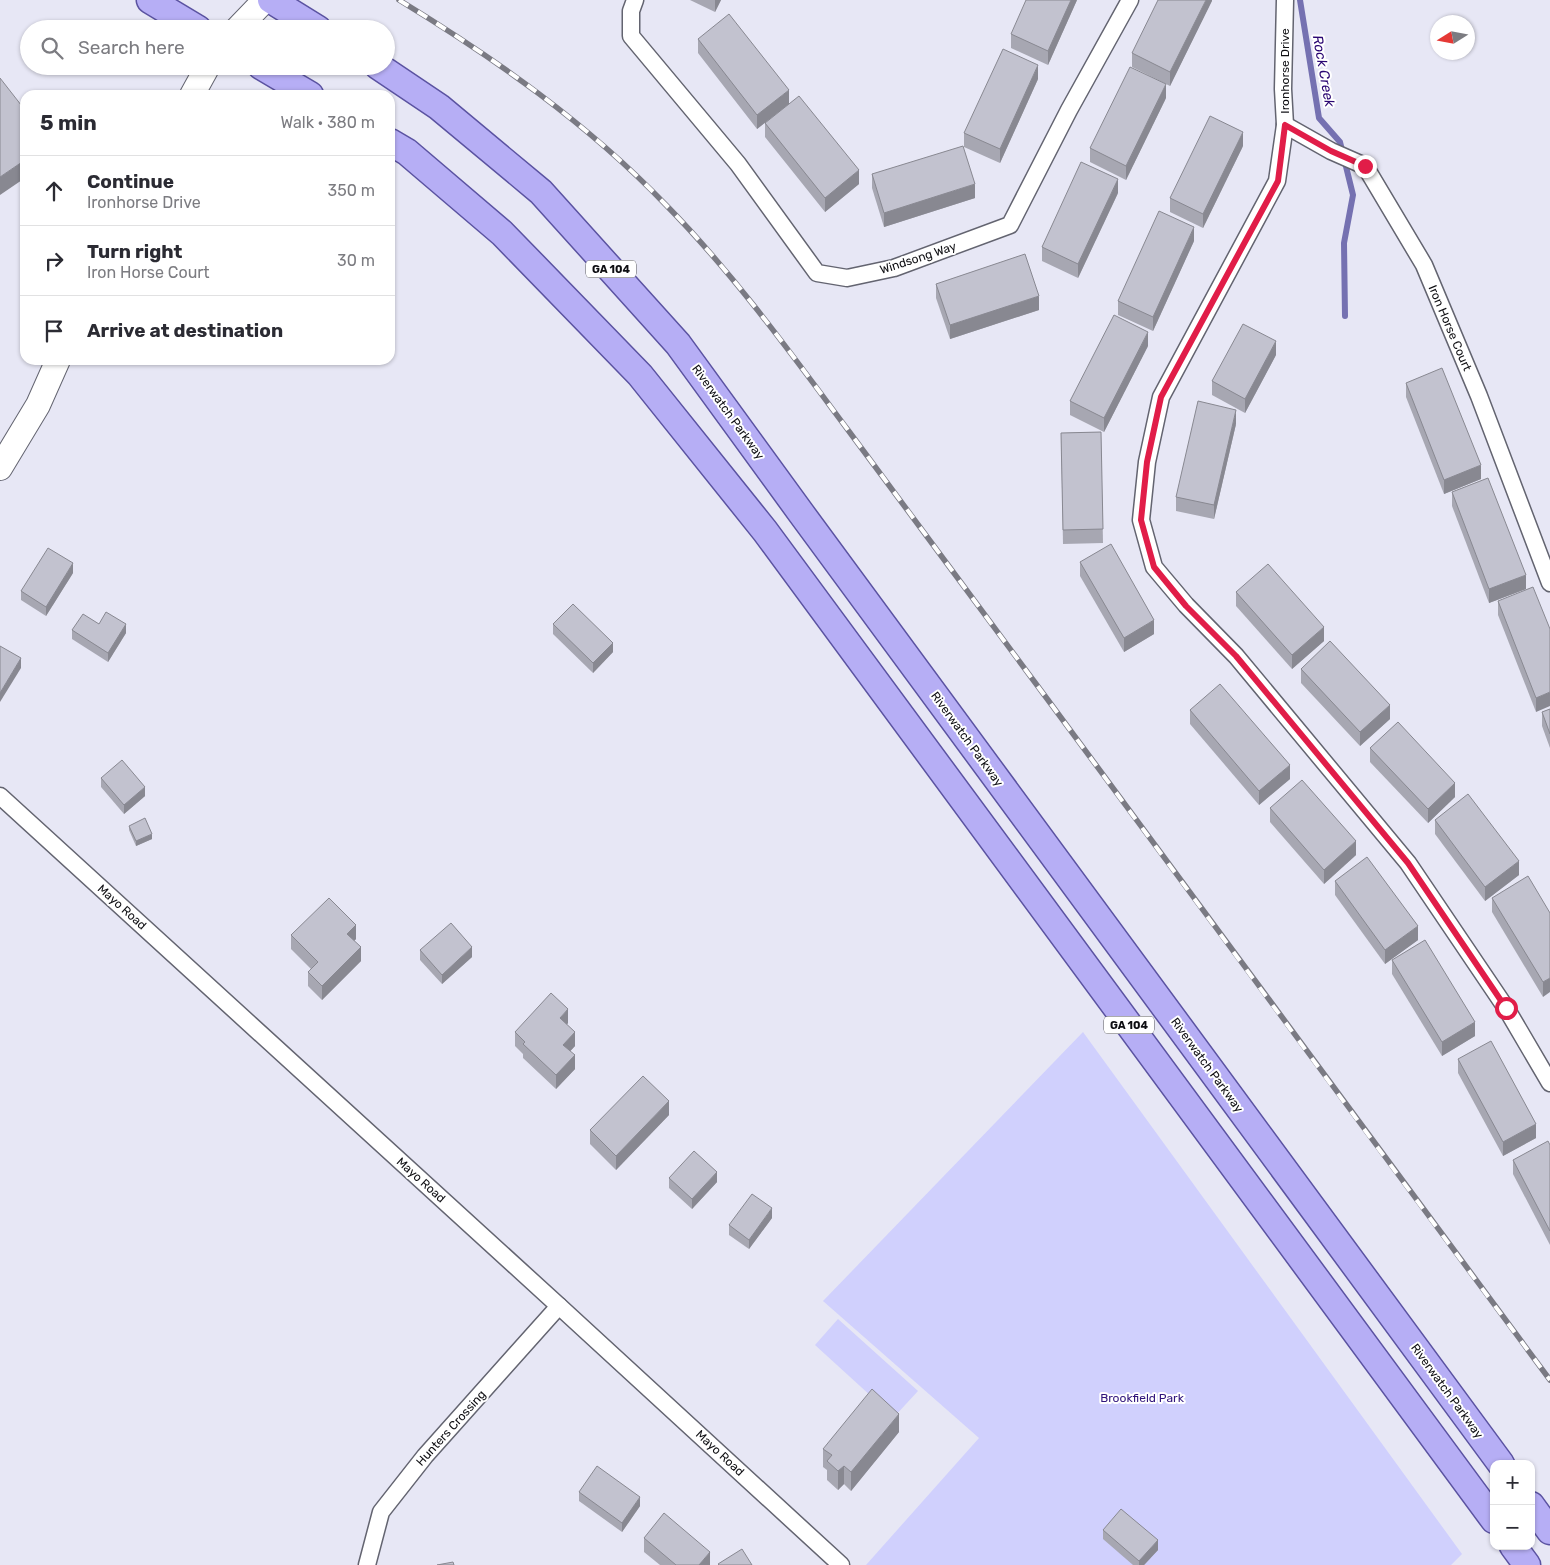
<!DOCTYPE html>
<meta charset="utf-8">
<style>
body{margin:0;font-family:Rubik,sans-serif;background:#f7f7f7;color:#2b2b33}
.controls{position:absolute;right:15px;bottom:15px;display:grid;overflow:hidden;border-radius:10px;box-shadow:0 1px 4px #0004}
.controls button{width:45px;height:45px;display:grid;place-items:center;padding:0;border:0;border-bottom:1px solid #e1e1e2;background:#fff;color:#2b2b33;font:25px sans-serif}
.compass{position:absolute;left:1430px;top:15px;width:45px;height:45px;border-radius:50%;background:#fff;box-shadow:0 1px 4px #0004;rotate:259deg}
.stop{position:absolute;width:15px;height:15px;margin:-11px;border:4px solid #e11d48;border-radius:50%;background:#fff}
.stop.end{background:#e11d48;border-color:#fff;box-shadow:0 1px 5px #0008}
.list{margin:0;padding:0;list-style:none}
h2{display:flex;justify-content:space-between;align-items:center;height:65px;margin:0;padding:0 20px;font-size:21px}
h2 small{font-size:16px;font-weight:400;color:#7c7c81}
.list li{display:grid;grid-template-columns:32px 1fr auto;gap:15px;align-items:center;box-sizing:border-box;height:70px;padding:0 20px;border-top:1px solid #e1e1e2}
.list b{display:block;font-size:19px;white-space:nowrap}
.list p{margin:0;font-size:16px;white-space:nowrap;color:#7c7c81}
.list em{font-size:16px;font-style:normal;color:#7c7c81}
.icon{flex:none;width:28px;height:28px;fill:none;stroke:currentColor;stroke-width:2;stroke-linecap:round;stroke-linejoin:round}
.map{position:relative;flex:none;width:1550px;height:1565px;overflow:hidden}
.search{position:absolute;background:#fff;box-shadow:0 1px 4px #0004;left:20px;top:20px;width:375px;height:55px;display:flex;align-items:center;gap:12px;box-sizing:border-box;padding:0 18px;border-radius:28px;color:#7c7c81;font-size:19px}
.panel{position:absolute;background:#fff;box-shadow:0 1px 4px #0004;left:20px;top:90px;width:375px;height:275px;border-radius:15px}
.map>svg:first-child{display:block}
.green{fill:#d0d0fd}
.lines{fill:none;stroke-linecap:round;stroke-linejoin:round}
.stream{stroke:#7571b1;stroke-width:6}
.street-casing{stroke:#636470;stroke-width:19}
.secondary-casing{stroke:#636470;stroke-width:26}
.primary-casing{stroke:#5b53a1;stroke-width:29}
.street{stroke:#fff;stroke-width:16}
.secondary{stroke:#fff;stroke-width:24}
.primary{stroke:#b6aef5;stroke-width:26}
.rail-casing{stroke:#7a7a83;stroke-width:5.5}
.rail{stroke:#fff;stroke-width:4;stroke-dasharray:11;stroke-linecap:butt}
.wall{fill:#a7a7b2}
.shaded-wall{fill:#888891}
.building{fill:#c2c2cf;stroke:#888891}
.route{stroke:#e11d48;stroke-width:6}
.labels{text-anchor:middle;stroke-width:4;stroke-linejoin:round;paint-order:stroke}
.shield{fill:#fff;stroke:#565659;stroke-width:1}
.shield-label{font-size:11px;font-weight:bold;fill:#0e0e12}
.street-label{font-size:12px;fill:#0e0e12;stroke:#fff}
.park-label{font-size:12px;fill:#31157c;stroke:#fff}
.water-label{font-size:14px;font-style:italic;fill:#2a0672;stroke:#fff}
</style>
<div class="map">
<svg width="1550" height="1565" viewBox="0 0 1550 1565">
<rect width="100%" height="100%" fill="#e7e7f5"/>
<!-- green -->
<g class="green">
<path d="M1083,1032L1462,1554L1451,1565H866L979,1438L823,1301Z"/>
<path d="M838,1319L918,1391L894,1417L815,1345Z"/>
</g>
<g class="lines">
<!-- stream -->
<path class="stream" d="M1300,0L1319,118L1340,142L1353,195L1344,243L1345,316"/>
<!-- street casing -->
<g class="street-casing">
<g id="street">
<path d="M635,0L631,11V36L738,164L817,273L847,278L894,268L1010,225L1069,110L1130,0"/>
<path d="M1285,0L1283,89L1285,125L1277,181L1161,397L1147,462L1141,520L1154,567L1186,605L1236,656L1408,863L1506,1008L1550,1083"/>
<path d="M1285,125L1331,151L1365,166L1424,265L1479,396L1550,583"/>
<path d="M0,796L559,1306L841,1565"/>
<path d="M367,1565L381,1512L425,1456L559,1306"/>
</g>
</g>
<!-- secondary casing -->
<g class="secondary-casing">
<g id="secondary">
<path d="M237,29L265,0"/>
<path d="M192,95L208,66"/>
<path d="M0,468L38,405L58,360"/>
</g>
</g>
<!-- primary casing -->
<g class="primary-casing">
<g id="primary">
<path d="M150,0L198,29"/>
<path d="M271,0L318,29"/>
<path d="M261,66L310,95"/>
<path d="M378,66L439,107L541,192L678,344L801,513L1501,1464"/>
<path d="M390,142L407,152L502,233L640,375L765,531L1494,1520"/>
<path d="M1531,1505L1550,1531"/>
<path d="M1513,1546L1527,1565"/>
</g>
</g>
<!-- street -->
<use href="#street" class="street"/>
<!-- secondary -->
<use href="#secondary" class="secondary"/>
<!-- primary -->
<use href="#primary" class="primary"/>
<!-- rail casing -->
<g class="rail-casing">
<path id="rail" d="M399,0C494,58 587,123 665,204C733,273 790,352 848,430C915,520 981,610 1048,700C1215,927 1382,1154 1550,1380"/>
</g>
<!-- rail -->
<use href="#rail" class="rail"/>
</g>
<!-- wall -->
<g class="wall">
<path d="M690,0H721L715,12Z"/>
<path d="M1077,0L1048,65L1011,48V34Z"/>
<path d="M1212,0L1170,86L1132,67V53Z"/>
<path d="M698,39L789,103L859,184L825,212L765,137V123L776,114L757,129L698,53Z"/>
<path d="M1038,79L1000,163L964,147V133Z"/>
<path d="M1166,98L1126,180L1090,162V148Z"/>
<path d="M1243,146L1203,228L1170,212V198Z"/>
<path d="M872,174L975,198L884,227L872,188Z"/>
<path d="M1118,193L1078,278L1042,261V247Z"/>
<path d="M1194,241L1153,331L1118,315V301Z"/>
<path d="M936,284L1039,310L950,339L936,298Z"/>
<path d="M1148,346L1104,432L1070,415V401Z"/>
<path d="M1276,355L1245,413L1212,395V381Z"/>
<path d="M1406,383L1481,479L1444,494L1406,397Z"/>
<path d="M1236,424L1214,519L1176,511V497Z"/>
<path d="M1101,432L1103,543L1063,544L1061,433Z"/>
<path d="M1452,492L1526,589L1489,603L1452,506Z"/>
<path d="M1080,562L1154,634L1124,652L1080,576Z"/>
<path d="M73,573L46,616L21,600V591Z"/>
<path d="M1236,592L1324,641L1292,669L1236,606Z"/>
<path d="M1498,601L1550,629L1536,712L1498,615Z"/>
<path d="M99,624L126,633L108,662L72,639V630Z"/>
<path d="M553,624L613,652L593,673L553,634Z"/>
<path d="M1301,669L1390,719L1360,746L1301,683Z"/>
<path d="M1550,709V748L1542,726V712Z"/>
<path d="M1190,710L1290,779L1259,805L1190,724Z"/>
<path d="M1370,748L1455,797L1428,823L1370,762Z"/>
<path d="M101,778L145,796L124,814L101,787Z"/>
<path d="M1270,808L1356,855L1324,884L1270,822Z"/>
<path d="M1435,820L1519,875L1485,901L1435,834Z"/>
<path d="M129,826L152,839L136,846L129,830Z"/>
<path d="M1335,881L1418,940L1385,964L1335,895Z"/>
<path d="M1492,898L1550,913L1543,997L1492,912Z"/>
<path d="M291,935L356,939L354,941L361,961L322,1000L308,986V972L311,969L291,949Z"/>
<path d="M420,950L472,957L442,984L420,960Z"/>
<path d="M1392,960L1475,1036L1442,1056L1392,974Z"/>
<path d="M568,1023L567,1025L575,1046L570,1051L575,1069L556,1089L523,1058V1054L515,1046V1032Z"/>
<path d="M1458,1059L1536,1138L1503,1156L1458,1073Z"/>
<path d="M669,1115L616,1170L590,1144V1130Z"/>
<path d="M1550,1145V1245L1513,1174V1160Z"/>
<path d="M669,1178L717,1182L692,1209L669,1188Z"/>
<path d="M772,1218L749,1249L729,1235V1225Z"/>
<path d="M899,1432L851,1491L844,1484L838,1490L827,1480V1470L823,1467V1449Z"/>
<path d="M579,1492L640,1506L622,1532L579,1501Z"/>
<path d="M1103,1530L1158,1550L1144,1565H1133L1103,1539Z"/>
<path d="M644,1538L710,1565H660L644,1552Z"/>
</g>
<!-- shaded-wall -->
<g class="shaded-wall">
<path d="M715,0H721L715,12Z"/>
<path d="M1071,0H1077L1048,65V51Z"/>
<path d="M1206,0H1212V1L1170,86V72Z"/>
<path d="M1038,65V79L1000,163V149Z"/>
<path d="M1166,84V98L1126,180V166Z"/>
<path d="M789,90V104L757,129V115Z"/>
<path d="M1243,132V146L1203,228V214Z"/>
<path d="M25,160V178L0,195V177Z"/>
<path d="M859,170V184L825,212V198Z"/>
<path d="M1118,179V193L1078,278V264Z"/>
<path d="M975,184V198L884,227V213Z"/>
<path d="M1194,227V241L1153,331V317Z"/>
<path d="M1039,296V310L950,339V325Z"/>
<path d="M1148,332V346L1104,432V418Z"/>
<path d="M1276,341V355L1245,413V399Z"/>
<path d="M1236,410V424L1214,519V505Z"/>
<path d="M1481,465V479L1444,494V480Z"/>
<path d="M73,563V573L46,616V607Z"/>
<path d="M1526,575V589L1489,603V589Z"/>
<path d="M1154,620V634L1124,652V638Z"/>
<path d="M126,624V633L108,662V653Z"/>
<path d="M1324,627V641L1292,669V655Z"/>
<path d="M613,643V652L593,673V663Z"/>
<path d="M21,658V668L0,702V693Z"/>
<path d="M1550,692V706L1536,712V698Z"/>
<path d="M1390,705V719L1360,746V732Z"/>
<path d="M1290,765V779L1259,805V791Z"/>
<path d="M1455,783V797L1428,823V809Z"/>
<path d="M145,787V796L124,814V805Z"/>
<path d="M152,834V839L136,846V841Z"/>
<path d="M1356,841V855L1324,884V870Z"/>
<path d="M1519,861V875L1485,901V887Z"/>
<path d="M356,925V939L347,948V934Z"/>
<path d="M1418,926V940L1385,964V950Z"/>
<path d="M361,947V961L322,1000V986Z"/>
<path d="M472,947V957L442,984V975Z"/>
<path d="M1550,978V992L1543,997V982Z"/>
<path d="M568,1009V1023L560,1032V1018Z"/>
<path d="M1475,1022V1036L1442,1056V1042Z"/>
<path d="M575,1032V1046L563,1059V1045Z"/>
<path d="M575,1055V1069L556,1089V1075Z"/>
<path d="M669,1101V1115L616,1170V1156Z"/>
<path d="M1536,1124V1138L1503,1156V1142Z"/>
<path d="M717,1172V1182L692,1209V1199Z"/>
<path d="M772,1208V1218L749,1249V1240Z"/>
<path d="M899,1414V1432L851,1491V1472Z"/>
<path d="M844,1466V1484L838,1490V1471Z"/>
<path d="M640,1497V1506L622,1532V1523Z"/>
<path d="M1158,1540V1550L1144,1565H1139V1561Z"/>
<path d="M710,1552V1565H699Z"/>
</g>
<!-- building -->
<g class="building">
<path d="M1026,0H1071L1048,51L1011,34Z"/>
<path d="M1158,0H1206L1170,72L1132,53Z"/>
<path d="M729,14L789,90L757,115L698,39Z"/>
<path d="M1003,49L1038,65L1000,149L964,133Z"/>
<path d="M1130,67L1166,84L1126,166L1090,148Z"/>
<path d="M0,78L25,110V160L0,177Z"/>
<path d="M799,96L859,170L825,198L765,123Z"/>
<path d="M1210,116L1243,132L1203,214L1170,198Z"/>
<path d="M963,146L975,184L884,213L872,174Z"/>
<path d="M1081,162L1118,179L1078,264L1042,247Z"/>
<path d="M1159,211L1194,227L1153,317L1118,301Z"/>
<path d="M1025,254L1039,296L950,325L936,284Z"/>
<path d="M1114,315L1148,332L1104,418L1070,401Z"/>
<path d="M1243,324L1276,341L1245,399L1212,381Z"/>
<path d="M1442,368L1481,465L1444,480L1406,383Z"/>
<path d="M1198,401L1236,410L1214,505L1176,497Z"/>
<path d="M1101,432L1103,529L1063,530L1061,433Z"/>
<path d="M1488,478L1526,575L1489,589L1452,492Z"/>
<path d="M1111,544L1154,620L1124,638L1080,562Z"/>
<path d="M48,548L73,563L46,607L21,591Z"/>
<path d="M1268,564L1324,627L1292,655L1236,592Z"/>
<path d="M1533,587L1550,629V692L1536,698L1498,601Z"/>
<path d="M573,604L613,643L593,663L553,624Z"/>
<path d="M106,612L126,624L108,653L72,630L83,614L99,624Z"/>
<path d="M1330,641L1390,705L1360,732L1301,669Z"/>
<path d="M0,646L21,658L0,693Z"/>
<path d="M1220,684L1290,765L1259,791L1190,710Z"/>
<path d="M1550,709V734L1542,712Z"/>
<path d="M1398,722L1455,783L1428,809L1370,748Z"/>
<path d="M122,760L145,787L124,805L101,778Z"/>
<path d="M1302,780L1356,841L1324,870L1270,808Z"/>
<path d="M1468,794L1519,861L1485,887L1435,820Z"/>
<path d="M145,818L152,834L136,841L129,826Z"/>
<path d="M1367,857L1418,926L1385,950L1335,881Z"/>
<path d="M1528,876L1550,913V978L1543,982L1492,898Z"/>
<path d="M329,898L356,925L347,934L361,947L322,986L308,972L318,962L291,935Z"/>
<path d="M451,923L472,947L442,975L420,950Z"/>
<path d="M1425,940L1475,1022L1442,1042L1392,960Z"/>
<path d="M551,993L568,1009L560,1018L575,1032L563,1045L575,1055L556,1075L523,1044L525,1042L515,1032Z"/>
<path d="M1491,1041L1536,1124L1503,1142L1458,1059Z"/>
<path d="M643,1076L669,1101L616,1156L590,1130Z"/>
<path d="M1548,1141L1550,1145V1231L1513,1160Z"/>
<path d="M694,1151L717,1172L692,1199L669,1178Z"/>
<path d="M752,1194L772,1208L749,1240L729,1225Z"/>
<path d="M872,1389L899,1414L851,1472L844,1466L838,1471L827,1461L832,1455L823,1449Z"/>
<path d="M597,1466L640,1497L622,1523L579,1492Z"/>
<path d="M1121,1509L1158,1540L1139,1561L1103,1530Z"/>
<path d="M664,1513L710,1552L699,1565H676L644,1538Z"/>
<path d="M742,1549L752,1565H719L718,1564Z"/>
<path d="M453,1562L454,1565H437Z"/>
</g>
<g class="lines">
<!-- route -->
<path class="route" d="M1365,166L1331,151L1285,125L1278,181L1161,397L1147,462L1141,520L1154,567L1186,606L1236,656L1408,863L1506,1008"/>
</g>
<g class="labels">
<!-- shield labels -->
<g class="shield">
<rect x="586" y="260.5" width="50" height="17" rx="4"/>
<rect x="1104" y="1016.5" width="50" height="17" rx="4"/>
</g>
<g class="shield-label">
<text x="611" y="273">GA 104</text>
<text x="1129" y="1029">GA 104</text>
</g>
<!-- street labels -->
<g class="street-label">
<text transform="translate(1285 71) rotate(-90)" y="4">Ironhorse Drive</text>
<text transform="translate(918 258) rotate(-18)" y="4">Windsong Way</text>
<text transform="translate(1450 328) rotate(67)" y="4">Iron Horse Court</text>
<text transform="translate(728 412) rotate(54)" y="4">Riverwatch Parkway</text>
<text transform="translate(967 739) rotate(54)" y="4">Riverwatch Parkway</text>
<text transform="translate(122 907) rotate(42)" y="4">Mayo Road</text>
<text transform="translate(1207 1065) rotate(54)" y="4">Riverwatch Parkway</text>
<text transform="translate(421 1180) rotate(42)" y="4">Mayo Road</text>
<text transform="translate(1447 1391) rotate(54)" y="4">Riverwatch Parkway</text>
<text transform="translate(451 1428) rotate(-48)" y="4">Hunters Crossing</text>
<text transform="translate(720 1453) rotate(43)" y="4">Mayo Road</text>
</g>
<!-- park labels -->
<g class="park-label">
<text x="1142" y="1402">Brookfield Park</text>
</g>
<!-- water labels -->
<g class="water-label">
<text transform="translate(1324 71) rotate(80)" y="5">Rock Creek</text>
</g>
</g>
</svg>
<div class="controls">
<button>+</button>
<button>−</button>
</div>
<svg class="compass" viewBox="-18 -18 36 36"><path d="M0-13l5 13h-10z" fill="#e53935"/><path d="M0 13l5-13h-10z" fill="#7c7c81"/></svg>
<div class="stop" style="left:1506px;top:1008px"></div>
<div class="stop end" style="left:1365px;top:166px"></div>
<div class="search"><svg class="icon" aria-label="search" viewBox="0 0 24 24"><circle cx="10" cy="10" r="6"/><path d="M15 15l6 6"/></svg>Search here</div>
<section class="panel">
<h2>5 min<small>Walk · 380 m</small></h2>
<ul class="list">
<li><svg class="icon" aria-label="ahead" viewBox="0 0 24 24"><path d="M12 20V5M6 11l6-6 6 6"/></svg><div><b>Continue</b><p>Ironhorse Drive</p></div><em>350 m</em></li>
<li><svg class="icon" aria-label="right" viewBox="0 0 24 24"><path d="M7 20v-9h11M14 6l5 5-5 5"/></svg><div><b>Turn right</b><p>Iron Horse Court</p></div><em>30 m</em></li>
<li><svg class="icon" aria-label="arrive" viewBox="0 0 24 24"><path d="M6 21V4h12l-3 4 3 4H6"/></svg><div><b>Arrive at destination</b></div></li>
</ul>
</section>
</div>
